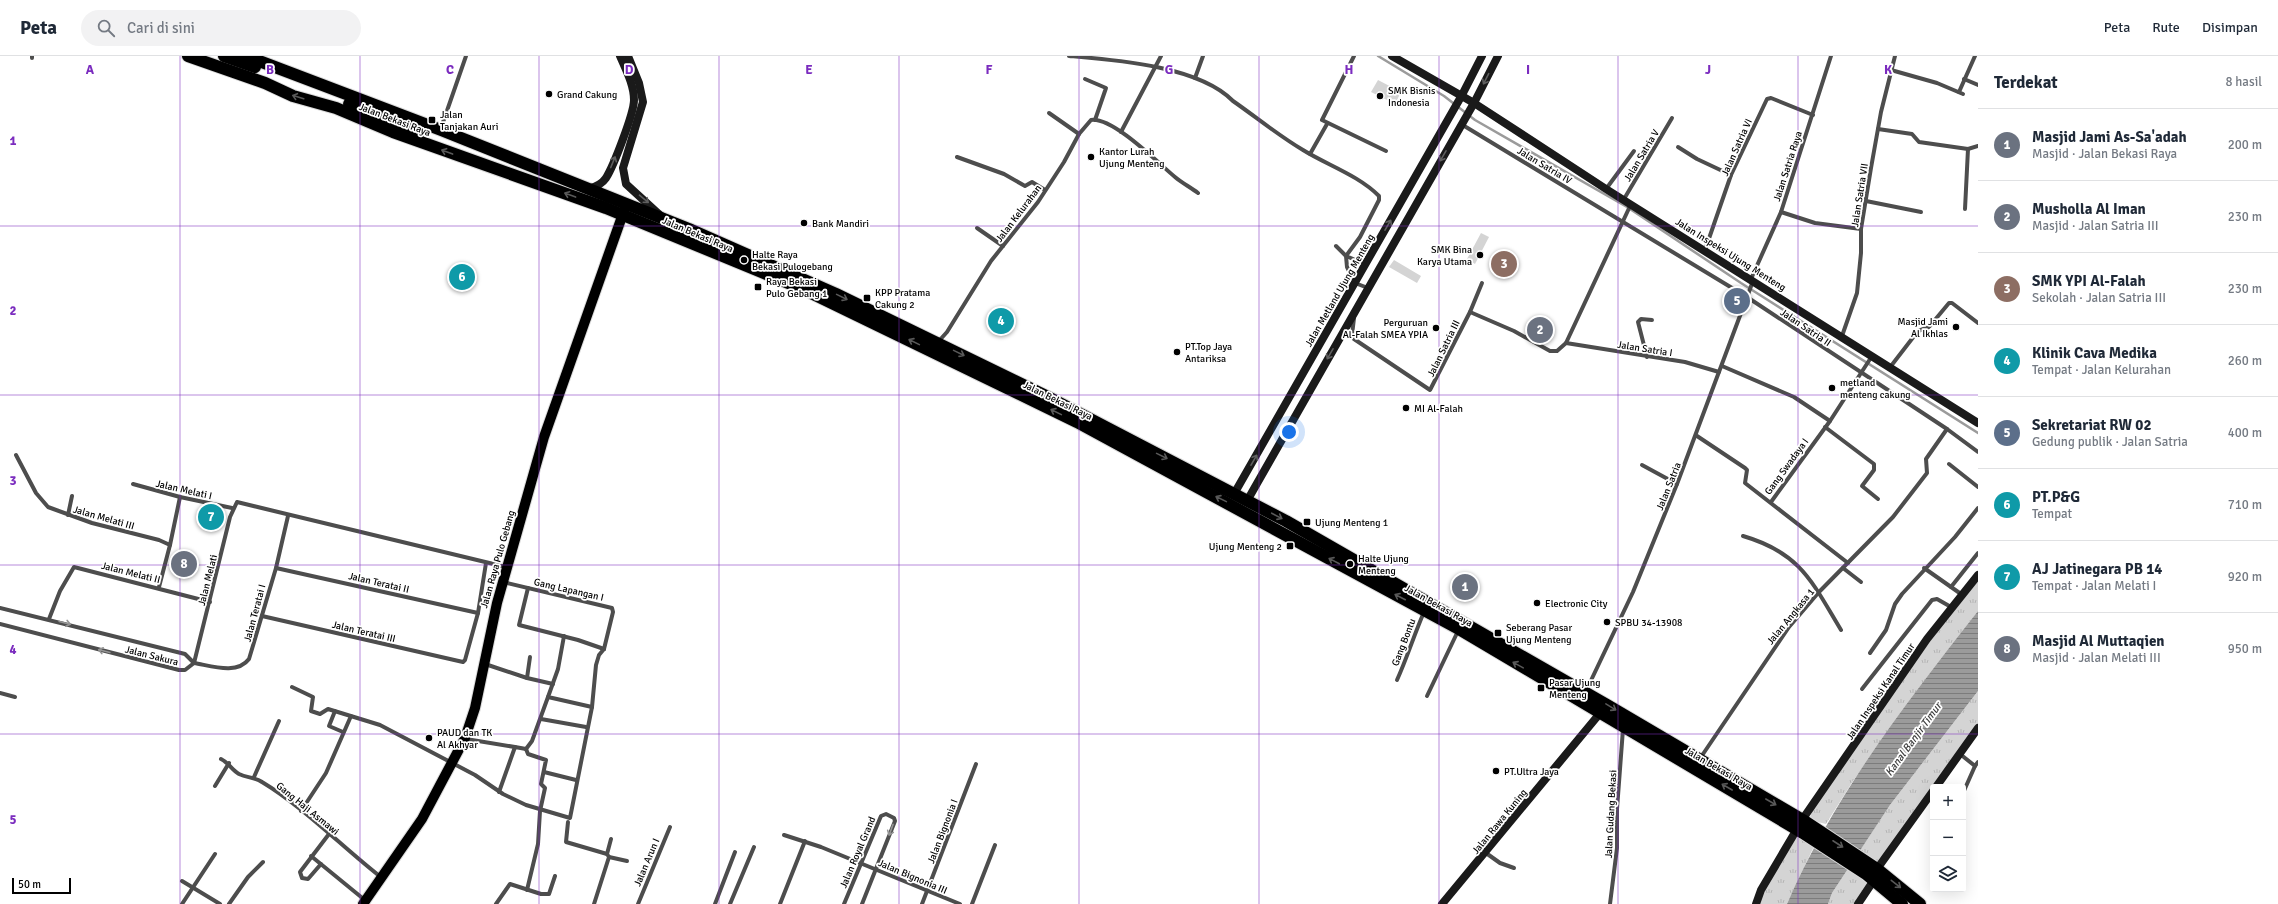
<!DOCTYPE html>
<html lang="id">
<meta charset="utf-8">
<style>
body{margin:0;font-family:Signika,sans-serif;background:#f2f2f3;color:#1f2937}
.controls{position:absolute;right:12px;bottom:12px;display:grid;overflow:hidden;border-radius:4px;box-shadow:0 4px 16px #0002}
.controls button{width:36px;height:36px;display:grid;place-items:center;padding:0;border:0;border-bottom:1px solid #e0e1e3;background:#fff;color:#1f2937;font:20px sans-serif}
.scale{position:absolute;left:12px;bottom:10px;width:59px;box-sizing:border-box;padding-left:4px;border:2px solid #000;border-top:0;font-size:11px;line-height:14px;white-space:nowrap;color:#000;-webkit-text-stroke:3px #fff;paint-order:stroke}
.you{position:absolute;left:1289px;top:376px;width:14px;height:14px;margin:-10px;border:3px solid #fff;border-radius:50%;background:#1a73e8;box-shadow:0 0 0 6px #1a73e833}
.badge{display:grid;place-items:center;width:26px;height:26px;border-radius:50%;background:#0b8043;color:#fff;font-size:13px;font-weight:700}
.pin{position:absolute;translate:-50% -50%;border:2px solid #fff;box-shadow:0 1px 4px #0006}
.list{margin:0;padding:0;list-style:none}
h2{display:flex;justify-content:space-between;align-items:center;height:52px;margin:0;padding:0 16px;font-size:17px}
h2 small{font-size:13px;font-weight:400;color:#747a83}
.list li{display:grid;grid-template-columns:26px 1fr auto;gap:12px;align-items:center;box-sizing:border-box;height:72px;padding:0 16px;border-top:1px solid #e0e1e3}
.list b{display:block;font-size:15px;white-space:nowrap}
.list p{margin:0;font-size:13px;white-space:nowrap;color:#747a83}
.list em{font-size:13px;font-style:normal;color:#747a83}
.icon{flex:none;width:22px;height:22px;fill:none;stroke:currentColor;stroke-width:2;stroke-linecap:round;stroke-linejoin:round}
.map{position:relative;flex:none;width:1978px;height:848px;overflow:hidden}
header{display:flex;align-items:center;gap:24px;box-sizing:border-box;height:56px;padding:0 20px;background:#fff;border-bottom:1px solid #e0e1e3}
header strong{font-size:19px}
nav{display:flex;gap:22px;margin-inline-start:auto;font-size:14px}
.search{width:280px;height:36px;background:#f2f2f3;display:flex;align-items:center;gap:10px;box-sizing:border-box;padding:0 14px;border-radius:22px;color:#747a83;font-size:15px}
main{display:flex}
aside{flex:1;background:#fff}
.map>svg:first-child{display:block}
.grass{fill:url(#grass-tufts)}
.park{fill:#d4d4d4}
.water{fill:url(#water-rules)}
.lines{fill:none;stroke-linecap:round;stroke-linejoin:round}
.stream{stroke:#9b9b9b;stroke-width:2.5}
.primary-casing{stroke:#dbdbdb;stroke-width:12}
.highway-casing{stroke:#dbdbdb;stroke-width:14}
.street{stroke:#4d4d4d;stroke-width:4}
.secondary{stroke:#1a1a1a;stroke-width:8}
.primary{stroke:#000;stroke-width:10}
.highway{stroke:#000;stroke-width:12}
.oneway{stroke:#5f5f5f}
.oneway2{stroke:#595959}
.oneway3{stroke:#949494}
.grid{fill:none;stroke:#7b2cbf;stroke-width:1;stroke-opacity:0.55}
.poi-dot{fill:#000;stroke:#fff;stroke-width:1.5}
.labels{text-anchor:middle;stroke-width:3.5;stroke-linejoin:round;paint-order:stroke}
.poi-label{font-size:10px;fill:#000;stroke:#fff;text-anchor:start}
.street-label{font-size:10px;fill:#000;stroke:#fff}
.water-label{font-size:11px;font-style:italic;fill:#3c3c3c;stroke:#fff}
.grid-label{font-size:13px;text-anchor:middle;font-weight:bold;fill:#7b2cbf;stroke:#fff;stroke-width:3.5;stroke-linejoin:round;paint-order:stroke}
</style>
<header>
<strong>Peta</strong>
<div class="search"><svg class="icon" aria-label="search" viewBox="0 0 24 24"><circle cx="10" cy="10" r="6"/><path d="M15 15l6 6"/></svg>Cari di sini</div>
<nav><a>Peta</a><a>Rute</a><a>Disimpan</a></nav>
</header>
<main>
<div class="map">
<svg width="1978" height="848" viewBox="0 0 1978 848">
<defs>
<pattern id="grass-tufts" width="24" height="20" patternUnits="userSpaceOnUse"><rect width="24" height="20" fill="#d4d4d4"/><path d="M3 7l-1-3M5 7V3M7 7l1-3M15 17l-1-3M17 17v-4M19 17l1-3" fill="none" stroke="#b4b4b4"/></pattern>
<pattern id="water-rules" width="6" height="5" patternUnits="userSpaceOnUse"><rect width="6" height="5" fill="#9b9b9b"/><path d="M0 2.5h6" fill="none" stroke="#7c7c7c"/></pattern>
</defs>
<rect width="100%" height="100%" fill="#fff"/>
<!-- grass -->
<g class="grass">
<path d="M1978,519V555L1853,725L1826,768L1809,764L1815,747L1872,665Z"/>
<path d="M1978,635V672L1877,813L1856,800L1890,749Z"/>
<path d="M1797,773L1816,786L1787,848H1756Z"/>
<path d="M1851,808L1874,824L1858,848H1828L1832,837Z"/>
</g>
<!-- park -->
<g class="park">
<path d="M1378,24L1401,36L1395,48L1371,36Z"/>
<path d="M1481,177L1489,181L1475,208L1467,203Z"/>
<path d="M1496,198L1505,203L1498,215L1490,211Z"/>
<path d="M1394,204L1421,220L1417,227L1389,211Z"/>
</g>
<!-- water -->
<path class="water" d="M1978,555V635L1890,749L1832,837L1828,848H1787C1833,741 1906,647 1978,555Z"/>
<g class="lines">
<!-- stream -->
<path class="stream" d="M1378,0L1444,40L1475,64L1627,151L1741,227L1978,377"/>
<!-- primary casing -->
<g class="primary-casing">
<path id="primary" d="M363,848L422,763L465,682L475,652L497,547L544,381L625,152"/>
</g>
<!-- highway casing -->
<g class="highway-casing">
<g id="highway">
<path d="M188,0L265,27L293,40L336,52L393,76L606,152L803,233L1077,366L1459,573L1803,777L1866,818L1902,848"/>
<path d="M224,0L255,11"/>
<path d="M246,0L441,74L689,173L836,238L1050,342L1286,465L1607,649L1806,766L1877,813L1920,848"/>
<path d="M349,48L421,75"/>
</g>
</g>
<!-- street -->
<g class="street">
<path d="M1069,0C1116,4 1199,10 1233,45C1256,61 1279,80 1303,94C1327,109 1358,119 1379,140V144L1360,181L1346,200L1365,208"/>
<path d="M1354,0L1322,64L1386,95"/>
<path d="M32,2V0"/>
<path d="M1891,14L1937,27L1963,38"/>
<path d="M1195,22L1203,0"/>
<path d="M1085,23L1106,32L1095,64"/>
<path d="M1964,23L1978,29"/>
<path d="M1959,36L1975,0"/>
<path d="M1049,57L1079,78"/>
<path d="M1461,68L1747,241L1947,373L1978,396"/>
<path d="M441,72L466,0"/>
<path d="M1878,73L1912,78L1919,86L1968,93L1978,90"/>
<path d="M1121,76L1161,0"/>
<path d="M1678,91L1697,103L1731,119"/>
<path d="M1310,98L1327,68"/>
<path d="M957,101L1004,118L1025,130L1032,126L1045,134"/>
<path d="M1606,133L1634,95"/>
<path d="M1624,143L1672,62"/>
<path d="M1866,145L1921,156"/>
<path d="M1965,153L1968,93"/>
<path d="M1781,156L1815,167L1861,173"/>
<path d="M977,172L1003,190"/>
<path d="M1336,190L1346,200L1347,211L1355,227L1368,232"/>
<path d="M1705,194L1731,119L1767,43L1771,42L1813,59"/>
<path d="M1751,223L1781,156L1831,0"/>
<path d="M1470,256L1514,275L1550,295H1557L1566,287L1631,148"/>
<path d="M1354,262L1352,279L1354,283L1430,334L1470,256L1482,227"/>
<path d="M1842,280L1857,237L1861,197V173L1871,112L1881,56L1895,0"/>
<path d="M938,286L947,276L991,205L1038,146L1064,106L1079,78L1091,64C1113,61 1158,107 1175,121C1182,127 1190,131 1198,137"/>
<path d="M1566,287L1685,306L1719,316"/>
<path d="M1647,301L1638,266L1641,263L1652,264"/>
<path d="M1722,310L1794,341L1830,365"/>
<path d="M1891,310L1918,275L1929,271L1949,247H1952L1978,267"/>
<path d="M1825,371L1874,408V414L1862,430L1878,443"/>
<path d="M1697,380L1745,412L1747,414L1745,427L1848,507"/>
<path d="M16,399L36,437L48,451L92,467L159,484L170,489L180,441"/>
<path d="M1949,408L1978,431"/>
<path d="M1642,409L1677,428"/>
<path d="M133,428L180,441L232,452"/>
<path d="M1771,446L1830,365L1872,300"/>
<path d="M68,459L72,440"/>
<path d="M1743,480C1801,497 1812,526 1841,574"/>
<path d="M276,512L478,557"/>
<path d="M1843,512L1861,526"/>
<path d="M1924,512L1961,538"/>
<path d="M503,526L612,552L613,556L604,593"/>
<path d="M159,531L170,489"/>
<path d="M1951,531L1978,497"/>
<path d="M528,532L519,569L578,584L604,593"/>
<path d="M0,552L185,598L194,607"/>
<path d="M262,560L463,606L465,604L478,557L486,507"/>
<path d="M49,563L60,535L74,511L210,546"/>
<path d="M0,568L179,614H185L194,607"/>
<path d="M564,580L558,613L548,641L592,651"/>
<path d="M1870,597L1886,574L1895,548L1902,538L1955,481L1978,452"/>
<path d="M194,607L230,461L237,446L506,511"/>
<path d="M194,607C212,610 237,619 249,603L276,512L288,460"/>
<path d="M485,608L527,622L553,628"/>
<path d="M527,622L530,601"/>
<path d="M1397,624C1407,602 1414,579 1424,556"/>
<path d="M292,631L313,641L311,655L320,658L328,653L380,669L475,719L503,738L526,749L570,762L592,651L596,609L599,599L604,593"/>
<path d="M1862,633L1932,544L1937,543L1951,551"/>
<path d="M1586,635L1633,536L1677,428L1753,225"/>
<path d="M0,637L15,641"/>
<path d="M1427,640L1458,575"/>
<path d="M335,655L329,670L343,676"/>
<path d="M541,663L586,671"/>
<path d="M466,683L515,691"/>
<path d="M526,693L528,698L546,704L541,728L545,732L540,755L538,788L527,834"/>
<path d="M526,693L532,685L548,641"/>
<path d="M1960,698L1975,710L1978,706"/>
<path d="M1701,701L1789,571L1819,536L1893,461L1927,417L1926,403L1947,373"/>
<path d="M221,703C229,707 232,714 239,718C247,722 255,721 262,726C305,752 342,791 382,822"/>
<path d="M544,716L576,724"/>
<path d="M254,721L279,665"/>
<path d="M215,730L229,707"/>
<path d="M499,736L515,691L526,693"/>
<path d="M1963,737L1975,710"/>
<path d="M301,755L326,717L351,660"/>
<path d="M568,766L566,786L607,798"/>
<path d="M784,779L821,791L960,848"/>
<path d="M1486,797L1500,807L1514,812"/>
<path d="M311,800L366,845"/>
<path d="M609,801L627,805"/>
<path d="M321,808L308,823L302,822L300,816L329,778"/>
<path d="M182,825L220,848"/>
<path d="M182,848L215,798"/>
<path d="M229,848L248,821L263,806"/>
<path d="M496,848L510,828L541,838H549L555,820"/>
<path d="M594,848L609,801L607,798L611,783"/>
<path d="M638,848L670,771"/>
<path d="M715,848L735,796"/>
<path d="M730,848L754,791"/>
<path d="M780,848L805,785"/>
<path d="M844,848L881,760L886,758L894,762L895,765L862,848"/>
<path d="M922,848L976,708"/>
<path d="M972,848L995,789"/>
<path d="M1610,848L1617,792V753L1623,673"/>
</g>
<!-- secondary -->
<g class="secondary">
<path d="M628,0L639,27L643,46L623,112L626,128L662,161"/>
<path d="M1392,0L1474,47L1606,133L1978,367"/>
<path d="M588,133C596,131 602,128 606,122C614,109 634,57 634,44C634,29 626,14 620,0"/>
<path d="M1234,438L1462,39L1482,0"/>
<path d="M1247,445L1474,47L1498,0"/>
<path d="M1936,731L1978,672"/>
<path d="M1802,764L1927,583L1978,519"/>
<path d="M1877,813L1933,735"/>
<path d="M1442,848L1601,656"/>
<path d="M1756,848L1761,834L1797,773"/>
<path d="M1858,848L1874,824"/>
</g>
<!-- primary -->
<use href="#primary" class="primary"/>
<!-- highway -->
<use href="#highway" class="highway"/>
</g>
<!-- one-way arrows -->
<defs><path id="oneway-shaft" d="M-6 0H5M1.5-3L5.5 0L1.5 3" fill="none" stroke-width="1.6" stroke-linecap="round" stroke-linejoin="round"/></defs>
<g class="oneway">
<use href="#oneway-shaft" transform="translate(1486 23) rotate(117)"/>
<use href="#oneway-shaft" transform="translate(1443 100) rotate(120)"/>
<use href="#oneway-shaft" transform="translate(613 106) rotate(-68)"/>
<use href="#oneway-shaft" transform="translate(644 143) rotate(40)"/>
<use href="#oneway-shaft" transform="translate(1388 169) rotate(-60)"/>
<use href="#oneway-shaft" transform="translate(1330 298) rotate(120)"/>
<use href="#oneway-shaft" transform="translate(1254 404) rotate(-60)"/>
</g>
<g class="oneway2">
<use href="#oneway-shaft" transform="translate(298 41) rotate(-163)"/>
<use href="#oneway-shaft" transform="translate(447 96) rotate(-160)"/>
<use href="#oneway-shaft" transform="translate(570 139) rotate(-160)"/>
<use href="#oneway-shaft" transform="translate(842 241) rotate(26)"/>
<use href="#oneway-shaft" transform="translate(914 286) rotate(-154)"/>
<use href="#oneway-shaft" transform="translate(959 297) rotate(26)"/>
<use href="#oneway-shaft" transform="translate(1056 356) rotate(-154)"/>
<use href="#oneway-shaft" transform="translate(1162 400) rotate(26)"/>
<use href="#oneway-shaft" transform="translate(1221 443) rotate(-154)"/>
<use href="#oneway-shaft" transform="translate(1277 460) rotate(28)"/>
<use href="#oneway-shaft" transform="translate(1334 505) rotate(-152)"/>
<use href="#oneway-shaft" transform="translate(1400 541) rotate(-153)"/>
<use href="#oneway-shaft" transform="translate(1518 609) rotate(-151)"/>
<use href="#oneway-shaft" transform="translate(1611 651) rotate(31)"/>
<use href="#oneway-shaft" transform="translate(1727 731) rotate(-150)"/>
<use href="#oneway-shaft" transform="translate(1771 746) rotate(30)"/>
<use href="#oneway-shaft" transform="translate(1838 788) rotate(33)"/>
<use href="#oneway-shaft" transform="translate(1896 828) rotate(38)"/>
</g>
<g class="oneway3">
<use href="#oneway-shaft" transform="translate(65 567) rotate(14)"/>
<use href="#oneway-shaft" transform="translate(104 595) rotate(-166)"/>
<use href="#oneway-shaft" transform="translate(891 774) rotate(110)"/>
</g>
<!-- grid -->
<path class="grid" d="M180,0V848M360,0V848M539,0V848M719,0V848M899,0V848M1079,0V848M1259,0V848M1439,0V848M1618,0V848M1798,0V848M0,170H1978M0,339H1978M0,509H1978M0,678H1978"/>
<!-- markers -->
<g class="poi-dot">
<circle cx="549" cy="38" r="4"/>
<circle cx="1380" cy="40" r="4"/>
<rect x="428" y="60" width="8" height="8" rx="2"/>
<circle cx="1091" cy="101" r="4"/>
<circle cx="804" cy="167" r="4"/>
<circle cx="1480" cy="199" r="4"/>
<circle cx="744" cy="204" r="4"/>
<rect x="754" y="227" width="8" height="8" rx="2"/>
<rect x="863" y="238" width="8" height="8" rx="2"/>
<circle cx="1956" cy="271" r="4"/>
<circle cx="1436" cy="272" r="4"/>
<circle cx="1177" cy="296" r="4"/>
<circle cx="1832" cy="332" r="4"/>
<circle cx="1406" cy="352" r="4"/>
<rect x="1303" y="462" width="8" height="8" rx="2"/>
<rect x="1286" y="486" width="8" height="8" rx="2"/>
<circle cx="1350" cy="508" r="4"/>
<circle cx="1537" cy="547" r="4"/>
<circle cx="1607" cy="566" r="4"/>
<rect x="1494" y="573" width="8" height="8" rx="2"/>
<rect x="1537" y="628" width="8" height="8" rx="2"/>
<circle cx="429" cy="682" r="4"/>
<circle cx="1496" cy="715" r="4"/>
</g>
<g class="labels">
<!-- poi labels -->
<g class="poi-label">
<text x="1388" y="38">SMK Bisnis<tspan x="1388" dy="12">Indonesia</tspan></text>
<text x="557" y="42">Grand Cakung</text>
<text x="440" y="62">Jalan<tspan x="440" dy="12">Tanjakan Auri</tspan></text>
<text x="1099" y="99">Kantor Lurah<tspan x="1099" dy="12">Ujung Menteng</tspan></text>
<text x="812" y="171">Bank Mandiri</text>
<text x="1472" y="197" text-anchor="end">SMK Bina<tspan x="1472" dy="12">Karya Utama</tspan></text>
<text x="752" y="202">Halte Raya<tspan x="752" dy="12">Bekasi Pulogebang</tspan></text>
<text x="766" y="229">Raya Bekasi<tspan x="766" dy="12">Pulo Gebang 1</tspan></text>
<text x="875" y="240">KPP Pratama<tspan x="875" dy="12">Cakung 2</tspan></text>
<text x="1948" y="269" text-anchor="end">Masjid Jami<tspan x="1948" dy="12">Al Ikhlas</tspan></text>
<text x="1428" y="270" text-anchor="end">Perguruan<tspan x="1428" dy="12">Al-Falah SMEA YPIA</tspan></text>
<text x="1185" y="294">PT.Top Jaya<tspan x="1185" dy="12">Antariksa</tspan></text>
<text x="1840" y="330">metland<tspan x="1840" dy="12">menteng cakung</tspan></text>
<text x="1414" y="356">MI Al-Falah</text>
<text x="1315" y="470">Ujung Menteng 1</text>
<text x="1282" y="494" text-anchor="end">Ujung Menteng 2</text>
<text x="1358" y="506">Halte Ujung<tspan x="1358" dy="12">Menteng</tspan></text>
<text x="1545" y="551">Electronic City</text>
<text x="1615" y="570">SPBU 34-13908</text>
<text x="1506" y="575">Seberang Pasar<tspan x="1506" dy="12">Ujung Menteng</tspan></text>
<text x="1549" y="630">Pasar Ujung<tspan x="1549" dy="12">Menteng</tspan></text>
<text x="437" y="680">PAUD dan TK<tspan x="437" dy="12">Al Akhyar</tspan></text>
<text x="1504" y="719">PT.Ultra Jaya</text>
</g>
<!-- street labels -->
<g class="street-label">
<text transform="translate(395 63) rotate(21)" y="4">Jalan Bekasi Raya</text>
<text transform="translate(1736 91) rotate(-66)" y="4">Jalan Satria VI</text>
<text transform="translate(1641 99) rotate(-59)" y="4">Jalan Satria V</text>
<text transform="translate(1545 109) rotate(31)" y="4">Jalan Satria IV</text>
<text transform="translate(1787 110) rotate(-72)" y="4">Jalan Satria Raya</text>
<text transform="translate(1859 139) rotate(-81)" y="4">Jalan Satria VII</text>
<text transform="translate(1018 157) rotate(-53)" y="4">Jalan Kelurahan</text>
<text transform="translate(698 178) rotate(23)" y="4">Jalan Bekasi Raya</text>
<text transform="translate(1731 198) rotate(32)" y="4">Jalan Inspeksi Ujung Menteng</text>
<text transform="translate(1339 234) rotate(-60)" y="4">Jalan Metland Ujung Menteng</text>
<text transform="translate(1806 271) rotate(34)" y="4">Jalan Satria II</text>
<text transform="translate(1443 292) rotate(-64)" y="4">Jalan Satria III</text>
<text transform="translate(1645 292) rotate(9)" y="4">Jalan Satria I</text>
<text transform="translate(1058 344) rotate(26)" y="4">Jalan Bekasi Raya</text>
<text transform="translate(1786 410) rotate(-54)" y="4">Gang Swadaya I</text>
<text transform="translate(1668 430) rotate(-68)" y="4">Jalan Satria</text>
<text transform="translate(184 433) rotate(13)" y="4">Jalan Melati I</text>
<text transform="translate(104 461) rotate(16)" y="4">Jalan Melati III</text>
<text transform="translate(497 503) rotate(-74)" y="4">Jalan Raya Pulo Gebang</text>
<text transform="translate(131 516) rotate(14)" y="4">Jalan Melati II</text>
<text transform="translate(207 524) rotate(-76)" y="4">Jalan Melati</text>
<text transform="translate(379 526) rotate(13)" y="4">Jalan Teratai II</text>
<text transform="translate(569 533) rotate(13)" y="4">Gang Lapangan I</text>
<text transform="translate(1439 549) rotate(29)" y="4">Jalan Bekasi Raya</text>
<text transform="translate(254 557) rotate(-75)" y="4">Jalan Teratai I</text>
<text transform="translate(1790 560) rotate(-51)" y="4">Jalan Angkasa 1</text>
<text transform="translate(364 575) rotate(13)" y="4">Jalan Teratai III</text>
<text transform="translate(1403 586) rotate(-69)" y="4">Gang Bontu</text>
<text transform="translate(152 599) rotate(14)" y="4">Jalan Sakura</text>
<text transform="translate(1880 635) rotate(-56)" y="4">Jalan Inspeksi Kanal Timur</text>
<text transform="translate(1719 712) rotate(30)" y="4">Jalan Bekasi Raya</text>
<text transform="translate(308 752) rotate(39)" y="4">Gang Haji Asmawi</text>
<text transform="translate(1610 758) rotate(-87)" y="4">Jalan Gudang Bekasi</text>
<text transform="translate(1499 765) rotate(-51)" y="4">Jalan Rawa Kuning</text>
<text transform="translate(942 775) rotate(-69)" y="4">Jalan Bignonia I</text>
<text transform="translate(857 796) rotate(-67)" y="4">Jalan Royal Grand</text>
<text transform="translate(646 806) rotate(-67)" y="4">Jalan Arun I</text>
<text transform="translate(913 820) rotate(23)" y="4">Jalan Bignonia III</text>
</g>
<!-- water labels -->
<g class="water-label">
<text transform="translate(1913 683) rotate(-54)" y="4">Kanal Banjir Timur</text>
</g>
</g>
<g class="grid-label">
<text x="90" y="18">A</text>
<text x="270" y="18">B</text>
<text x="450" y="18">C</text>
<text x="629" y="18">D</text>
<text x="809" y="18">E</text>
<text x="989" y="18">F</text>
<text x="1169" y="18">G</text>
<text x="1349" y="18">H</text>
<text x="1528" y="18">I</text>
<text x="1708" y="18">J</text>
<text x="1888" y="18">K</text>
<text x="13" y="89">1</text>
<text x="13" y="259">2</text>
<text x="13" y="429">3</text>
<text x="13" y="598">4</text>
<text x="13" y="768">5</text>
</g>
</svg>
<div class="controls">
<button>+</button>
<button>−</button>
<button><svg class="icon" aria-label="layers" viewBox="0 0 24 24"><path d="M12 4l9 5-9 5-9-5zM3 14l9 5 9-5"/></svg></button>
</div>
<div class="scale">50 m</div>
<div class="you"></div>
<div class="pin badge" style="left:1465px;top:531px;background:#6b7280">1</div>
<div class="pin badge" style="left:1540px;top:274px;background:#6b7280">2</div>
<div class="pin badge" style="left:1504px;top:208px;background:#8d6e63">3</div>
<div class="pin badge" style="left:1001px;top:265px;background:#0f9aa8">4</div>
<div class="pin badge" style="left:1737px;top:245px;background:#5c6f8a">5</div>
<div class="pin badge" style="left:462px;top:221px;background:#0f9aa8">6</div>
<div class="pin badge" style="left:211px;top:461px;background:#0f9aa8">7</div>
<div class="pin badge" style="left:184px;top:508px;background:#6b7280">8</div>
</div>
<aside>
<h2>Terdekat<small>8 hasil</small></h2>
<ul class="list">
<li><span class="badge" style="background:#6b7280">1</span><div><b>Masjid Jami As-Sa'adah</b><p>Masjid · Jalan Bekasi Raya</p></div><em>200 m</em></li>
<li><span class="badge" style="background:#6b7280">2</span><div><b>Musholla Al Iman</b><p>Masjid · Jalan Satria III</p></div><em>230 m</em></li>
<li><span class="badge" style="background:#8d6e63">3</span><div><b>SMK YPI Al-Falah</b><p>Sekolah · Jalan Satria III</p></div><em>230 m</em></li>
<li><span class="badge" style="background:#0f9aa8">4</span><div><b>Klinik Cava Medika</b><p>Tempat · Jalan Kelurahan</p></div><em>260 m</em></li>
<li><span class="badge" style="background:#5c6f8a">5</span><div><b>Sekretariat RW 02</b><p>Gedung publik · Jalan Satria</p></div><em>400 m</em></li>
<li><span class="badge" style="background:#0f9aa8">6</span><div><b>PT.P&amp;G</b><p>Tempat</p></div><em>710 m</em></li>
<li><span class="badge" style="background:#0f9aa8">7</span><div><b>AJ Jatinegara PB 14</b><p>Tempat · Jalan Melati I</p></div><em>920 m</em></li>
<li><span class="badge" style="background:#6b7280">8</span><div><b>Masjid Al Muttaqien</b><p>Masjid · Jalan Melati III</p></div><em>950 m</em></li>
</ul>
</aside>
</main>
